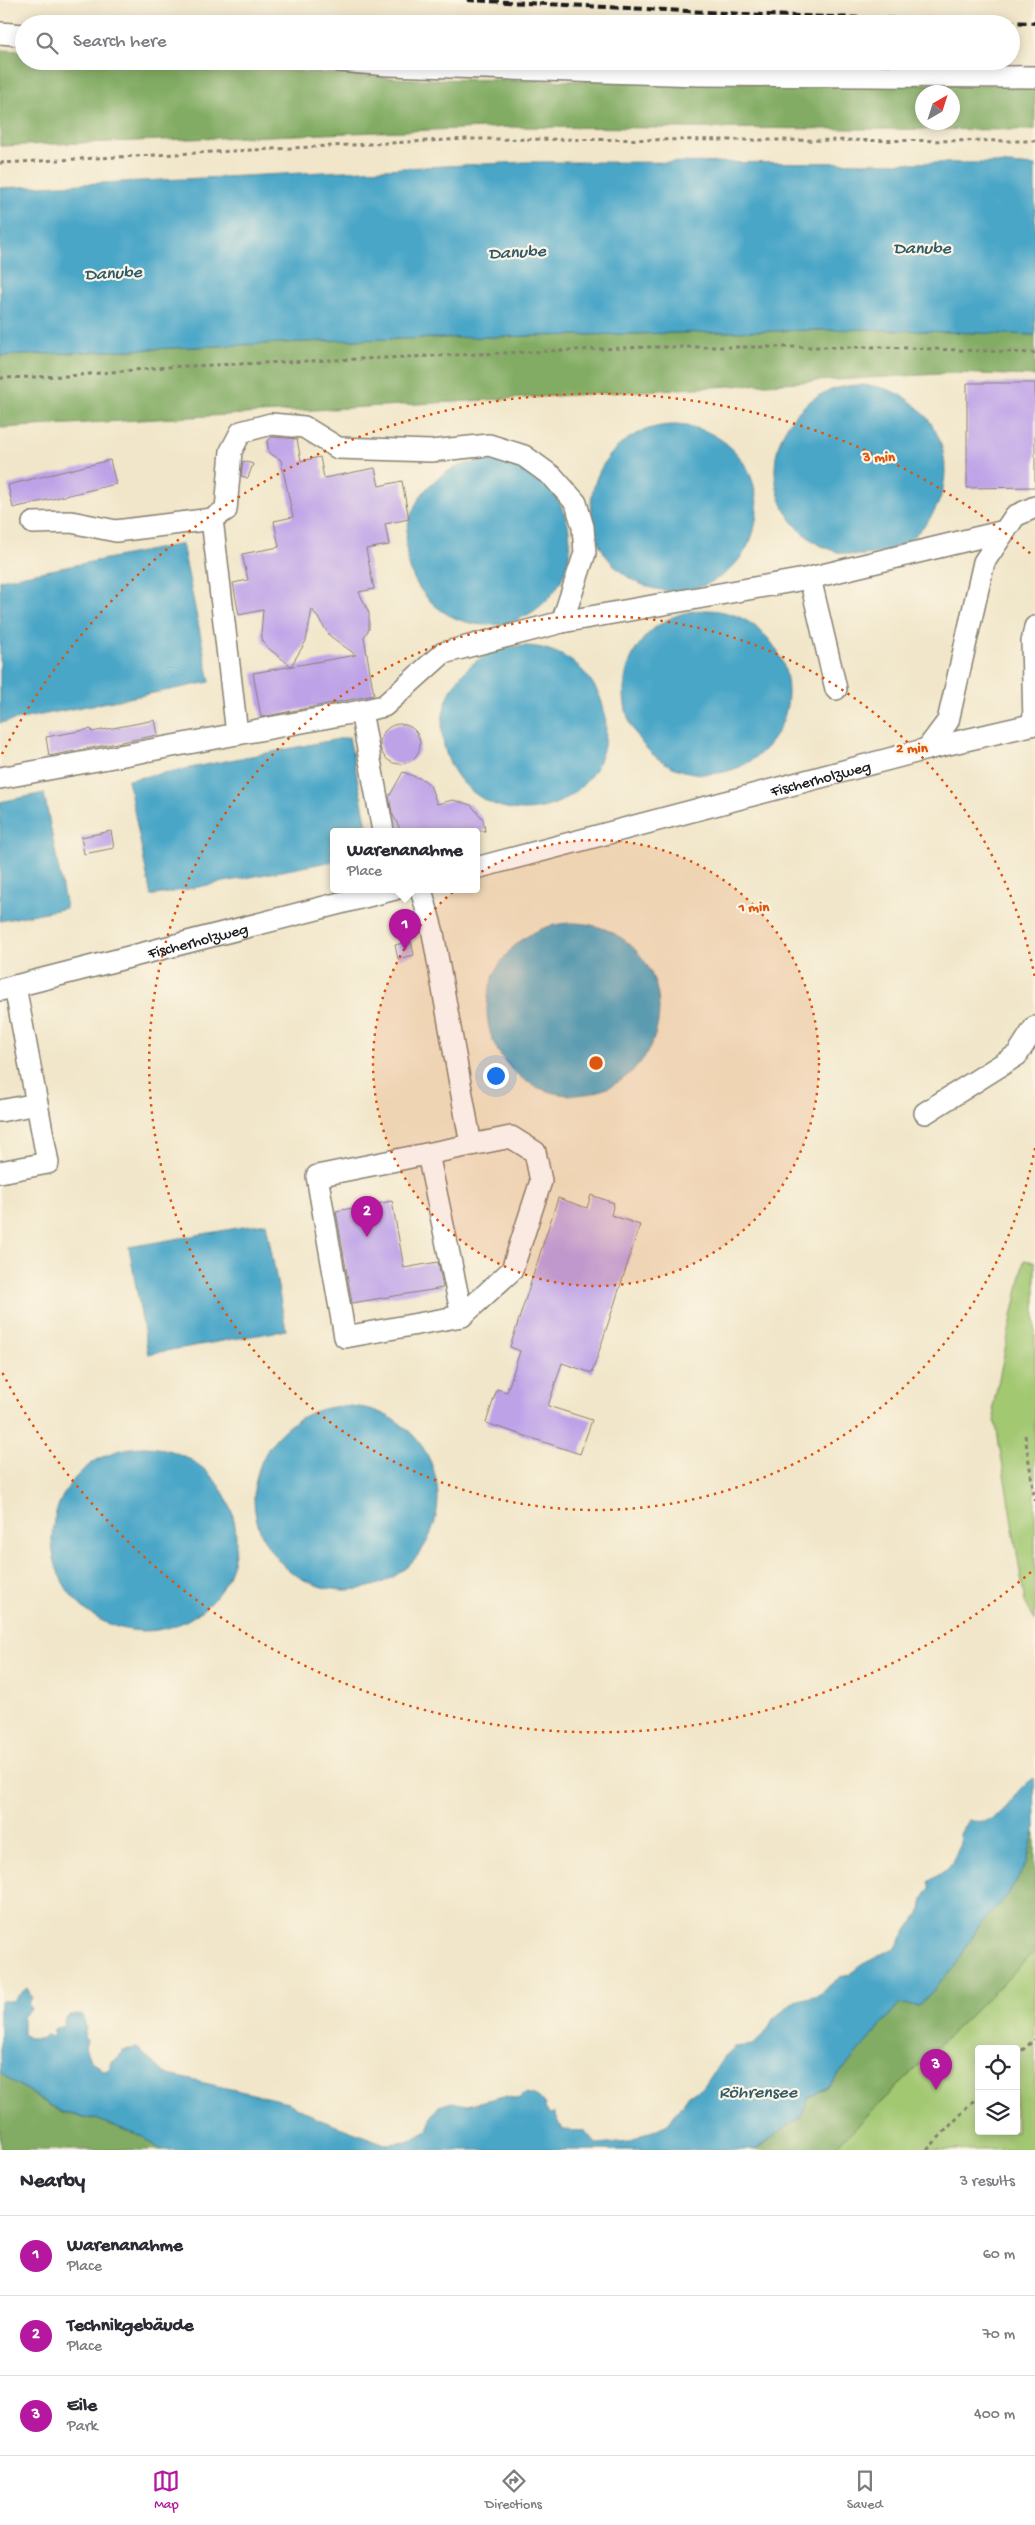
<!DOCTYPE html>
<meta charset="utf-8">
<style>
body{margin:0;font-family:"Gochi Hand",sans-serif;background:#f2f2f3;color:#2b2b33}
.controls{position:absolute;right:15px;bottom:15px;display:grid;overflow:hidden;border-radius:5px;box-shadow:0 2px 12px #0003}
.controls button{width:45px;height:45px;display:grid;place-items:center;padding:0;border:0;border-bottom:1px solid #e1e1e2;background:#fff;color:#2b2b33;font:25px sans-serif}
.compass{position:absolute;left:915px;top:85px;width:45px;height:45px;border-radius:50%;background:#fff;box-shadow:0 2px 12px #0003;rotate:39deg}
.you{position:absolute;left:495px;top:1075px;width:18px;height:18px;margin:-12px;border:4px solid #fff;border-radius:50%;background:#1a73e8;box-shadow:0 0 0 8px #1a73e833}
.badge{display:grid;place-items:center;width:32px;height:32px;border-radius:50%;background:#b5179e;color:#fff;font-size:16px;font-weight:700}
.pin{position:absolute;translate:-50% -41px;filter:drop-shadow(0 1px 2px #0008)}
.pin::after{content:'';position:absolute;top:26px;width:18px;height:15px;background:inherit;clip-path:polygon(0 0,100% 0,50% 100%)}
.popup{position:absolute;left:330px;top:828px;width:150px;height:65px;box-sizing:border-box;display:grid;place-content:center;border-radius:5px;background:#fff;filter:drop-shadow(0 1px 4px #0005);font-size:16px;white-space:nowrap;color:#7c7c81}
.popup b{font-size:19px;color:#2b2b33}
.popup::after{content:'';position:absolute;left:50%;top:100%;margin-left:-10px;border:10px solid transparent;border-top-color:#fff}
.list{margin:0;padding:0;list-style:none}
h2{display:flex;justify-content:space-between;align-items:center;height:65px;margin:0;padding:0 20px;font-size:21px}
h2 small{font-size:16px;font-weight:400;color:#7c7c81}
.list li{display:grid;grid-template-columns:32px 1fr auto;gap:15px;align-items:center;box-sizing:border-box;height:80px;padding:0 20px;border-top:1px solid #e1e1e2}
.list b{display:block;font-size:19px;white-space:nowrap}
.list p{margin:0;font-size:16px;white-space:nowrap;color:#7c7c81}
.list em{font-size:16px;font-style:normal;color:#7c7c81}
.icon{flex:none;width:28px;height:28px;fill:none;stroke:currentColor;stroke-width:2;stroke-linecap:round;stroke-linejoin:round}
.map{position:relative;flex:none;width:1035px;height:2150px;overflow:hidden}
.search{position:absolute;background:#fff;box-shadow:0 2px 12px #0003;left:15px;right:15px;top:15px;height:55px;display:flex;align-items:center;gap:12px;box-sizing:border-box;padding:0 18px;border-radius:28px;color:#7c7c81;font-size:19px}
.sheet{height:305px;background:#fff}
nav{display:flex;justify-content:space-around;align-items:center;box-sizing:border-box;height:70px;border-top:1px solid #e1e1e2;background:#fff;font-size:14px;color:#7c7c81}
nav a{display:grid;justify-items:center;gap:2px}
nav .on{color:#b5179e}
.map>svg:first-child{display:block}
.green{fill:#a3c872;stroke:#607247;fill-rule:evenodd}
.forest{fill:#82ac64;stroke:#4f6440;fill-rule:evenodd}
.water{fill:#48a6c7;stroke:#326172}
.building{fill:#bea2e8}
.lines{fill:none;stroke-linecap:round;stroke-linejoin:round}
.minor-casing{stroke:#868172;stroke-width:24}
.path{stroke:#868172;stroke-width:3;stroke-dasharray:4 4;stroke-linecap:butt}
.minor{stroke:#fff;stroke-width:21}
.rail{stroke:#1c1c1c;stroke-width:4;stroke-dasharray:8 4;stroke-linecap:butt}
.ring{fill:none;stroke:#de560d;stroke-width:2.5;stroke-dasharray:2.5 5}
.labels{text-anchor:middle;stroke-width:4.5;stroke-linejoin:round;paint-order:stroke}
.street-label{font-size:16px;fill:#1c1c1c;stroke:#fcf5e5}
.water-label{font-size:18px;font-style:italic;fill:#305a69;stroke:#fcf5e5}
.centre{fill:#de560d;stroke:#fcf5e5;stroke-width:2.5}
.ring-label{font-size:15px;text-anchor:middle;font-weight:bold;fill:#de560d;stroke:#fcf5e5;stroke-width:4.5;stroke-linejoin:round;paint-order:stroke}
</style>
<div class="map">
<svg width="1035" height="2150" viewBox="0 0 1035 2150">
<rect width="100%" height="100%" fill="#fcf5e5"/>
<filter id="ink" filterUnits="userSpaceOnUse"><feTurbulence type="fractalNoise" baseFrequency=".02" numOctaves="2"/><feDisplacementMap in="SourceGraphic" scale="10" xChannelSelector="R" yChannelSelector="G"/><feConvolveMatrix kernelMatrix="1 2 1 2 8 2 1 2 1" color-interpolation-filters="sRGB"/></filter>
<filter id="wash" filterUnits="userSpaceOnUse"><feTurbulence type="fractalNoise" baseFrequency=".0096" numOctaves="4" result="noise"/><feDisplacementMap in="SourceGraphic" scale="20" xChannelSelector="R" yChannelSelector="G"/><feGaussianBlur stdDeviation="1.12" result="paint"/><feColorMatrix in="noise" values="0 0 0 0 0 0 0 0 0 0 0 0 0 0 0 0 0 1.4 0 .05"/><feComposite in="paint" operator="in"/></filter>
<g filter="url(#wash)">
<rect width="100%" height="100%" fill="#f1e6c9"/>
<!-- green -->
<g class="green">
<path d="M1024,1260L1035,1262V1621L1025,1602L993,1407Z"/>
<path d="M1035,1952V2150H832ZM979,2049H1016V2131H979Z"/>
</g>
<!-- forest -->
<g class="forest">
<path d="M0,50L24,51V61H163L408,79L1035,85V130L511,127L0,146ZM922,92H952V122H922Z"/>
<path d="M863,329L1035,335V376L956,373L0,428V356L347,340Z"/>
<path d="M1035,1827V1952L832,2150H755L802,2116L807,2098L829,2086L899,2004L919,2006L955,1966L979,1926L1008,1895L1027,1862Z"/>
<path d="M0,2071L4,2076L62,2113L96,2119L143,2137L161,2150H0Z"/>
</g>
<!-- water -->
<g class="water">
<path d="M526,162L995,163L1035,166V335L863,329L347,340L0,356V188Z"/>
<circle cx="860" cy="470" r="85"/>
<circle cx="674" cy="508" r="83"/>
<circle cx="488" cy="543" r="82"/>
<path d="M182,544L210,682L0,723V580Z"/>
<circle cx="706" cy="692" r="82"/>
<circle cx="524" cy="728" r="82"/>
<path d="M349,737L368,831H334V861L151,896L128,780Z"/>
<path d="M44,793L66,908L0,921V802Z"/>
<circle cx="573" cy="1009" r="86"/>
<path d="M266,1223L286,1330L148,1354L129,1247Z"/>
<circle cx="346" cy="1498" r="92"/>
<circle cx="144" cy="1539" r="92"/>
<path d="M1034,1778L1035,1827L1027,1862L1008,1895L979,1926L955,1966L919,2006L899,2004L829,2086L808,2098L802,2116L755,2150H161L143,2137L96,2119L63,2113L4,2076L0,2071V2001H12L27,1988L32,1998L28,2003L31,2009L23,2017V2034L30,2039H41L46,2035L53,2037L54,2029L63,2025L65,2019L69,2015H82L86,2027L84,2037L87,2040L85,2048L90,2060L105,2071L109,2069L112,2062L118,2059L123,2050L137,2048C148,2057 157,2069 169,2075L288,2102L318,2119L385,2144L408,2142L427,2131L432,2115L439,2106L452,2102L467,2105L505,2096L518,2099L525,2093C535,2094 540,2097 545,2105V2108L549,2114L554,2113L562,2130L585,2131L597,2145L628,2142L668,2124L689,2095L706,2084L723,2058L735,2047L752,2045L768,2030L773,2019L795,2001L818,1995L840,1977L849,1975L861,1965L896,1947L921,1910L923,1898L930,1888L928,1882L949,1868L961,1844L960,1834L968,1820C1004,1829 1010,1793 1034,1778Z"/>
</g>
<g id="blocks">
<!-- building -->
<g class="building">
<path d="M967,383H1035V487L967,488Z"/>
<path d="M272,437L297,439L301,461L320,457L324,478L375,468L379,486L402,481L409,519L385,524L389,545L366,549L374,589L359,592L369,613V629L364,637L374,695L261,717L253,673L356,655L330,636L312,609L306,641L291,666L268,648L263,642L261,634L263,610L239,615L233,583L248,580L242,554L279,547L274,521L293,517L281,460L269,453L267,441Z"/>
<path d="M110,460L116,484L13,508L8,485Z"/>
<path d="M243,461L253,464L248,478L241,476Z"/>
<path d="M155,720L158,735L49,756L46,737L91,729L92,732Z"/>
<circle cx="400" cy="744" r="20"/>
<path d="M403,772L424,780L430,785L437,804L453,800L471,805L483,819L485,831H401L392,813L389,797Z"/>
<path d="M111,831L114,848L84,854L81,837Z"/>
<path d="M411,941L414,955L398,959L395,945Z"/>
<path d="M591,1195L614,1203L611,1215L640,1225L592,1373L562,1363L548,1406L592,1420L580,1454L486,1423L497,1389L507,1392L520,1351L510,1347L558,1198L587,1208Z"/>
<path d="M392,1201L404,1268L438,1262L443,1288L352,1303L336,1211Z"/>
</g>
</g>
</g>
<g filter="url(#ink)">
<use href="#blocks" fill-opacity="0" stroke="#868172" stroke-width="1"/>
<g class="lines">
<!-- minor casing -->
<g class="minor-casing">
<g id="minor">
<path d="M0,33L24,35"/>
<path d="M339,61L388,65L700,75L1035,77"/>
<path d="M212,519L237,734"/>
<path d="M33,523L71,522L116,531L212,519L226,510L231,451L241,432L271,424L304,427L338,448L431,451L489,445L524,456L553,477L576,503L583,527L585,553L562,622"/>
<path d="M810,578L836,689"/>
<path d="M361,711L384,706L443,653L562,622L810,578L1005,531"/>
<path d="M1034,724L1032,642L1035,627"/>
<path d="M927,749L948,721L984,562L1015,516L1035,507"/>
<path d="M0,778L361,711L383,831"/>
<path id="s1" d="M476,868L927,749L1035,724"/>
<path d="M421,889L433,933L471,1145L511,1137L535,1152L541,1181L512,1270L462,1316L345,1337L317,1176L471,1145"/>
<path id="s2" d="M0,990L395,889"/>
<path d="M0,1111L37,1104"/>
<path d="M925,1113L1017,1055L1035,1027"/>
<path d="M428,1154L462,1316"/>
<path d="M0,1172L48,1163L15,986"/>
</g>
</g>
<!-- path -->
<g class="path">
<path d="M0,163L467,139L1035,141"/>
<path d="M0,378L68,376L166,367L647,347H882L1035,353"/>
<path d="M1025,1435L1035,1501"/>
<path d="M1016,2056L1035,2039"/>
<path d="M927,2150L979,2095"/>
</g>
<!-- minor -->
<use href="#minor" class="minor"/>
<!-- rail -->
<path class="rail" d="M467,0L765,15L1035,23"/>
</g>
</g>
<!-- distance rings -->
<circle cx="596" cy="1063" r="223" fill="#de560d" fill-opacity=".12"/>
<g class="ring">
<circle cx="596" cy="1063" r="223"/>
<path d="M1035 1148A447 447 0 1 1 1035 978"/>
<path d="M1031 1572A670 670 0 0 1 2 1372M2 754A670 670 0 0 1 1031 554"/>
</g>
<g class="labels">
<!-- street labels -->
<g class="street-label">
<text dy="6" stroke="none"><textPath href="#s1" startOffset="356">Fischerholzweg</textPath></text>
<text dy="6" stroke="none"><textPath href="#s2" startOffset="204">Fischerholzweg</textPath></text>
</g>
<!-- water labels -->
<g class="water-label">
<text x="922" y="253">Danube</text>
<text transform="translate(517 251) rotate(-3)" y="6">Danube</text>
<text transform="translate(113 272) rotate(-3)" y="6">Danube</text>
<text x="758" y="2097">Röhrensee</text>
</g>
</g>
<circle cx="596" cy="1063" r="8" class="centre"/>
<g class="ring-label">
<text x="879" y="461">3 min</text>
<text x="912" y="752">2 min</text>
<text x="754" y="911">1 min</text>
</g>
</svg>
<div class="controls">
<button><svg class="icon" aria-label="locate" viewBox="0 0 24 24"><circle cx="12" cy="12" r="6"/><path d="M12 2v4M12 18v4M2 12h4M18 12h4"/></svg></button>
<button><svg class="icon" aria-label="layers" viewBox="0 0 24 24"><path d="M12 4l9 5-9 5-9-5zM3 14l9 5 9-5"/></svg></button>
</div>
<svg class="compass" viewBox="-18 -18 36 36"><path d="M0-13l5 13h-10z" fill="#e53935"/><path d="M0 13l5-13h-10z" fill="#7c7c81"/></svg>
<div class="you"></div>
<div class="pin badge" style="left:405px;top:950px">1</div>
<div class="popup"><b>Warenanahme</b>Place</div>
<div class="pin badge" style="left:367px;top:1237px">2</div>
<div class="pin badge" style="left:936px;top:2090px">3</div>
<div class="search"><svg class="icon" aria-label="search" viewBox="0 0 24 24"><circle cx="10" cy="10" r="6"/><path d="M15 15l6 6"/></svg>Search here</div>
</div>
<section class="sheet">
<h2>Nearby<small>3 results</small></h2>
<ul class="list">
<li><span class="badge">1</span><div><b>Warenanahme</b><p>Place</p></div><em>60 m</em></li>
<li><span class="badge">2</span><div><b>Technikgebäude</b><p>Place</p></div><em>70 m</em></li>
<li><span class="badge">3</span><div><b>Eile</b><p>Park</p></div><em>400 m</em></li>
</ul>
</section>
<nav>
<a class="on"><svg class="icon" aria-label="map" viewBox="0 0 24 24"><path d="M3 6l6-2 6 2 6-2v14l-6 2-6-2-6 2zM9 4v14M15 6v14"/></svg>Map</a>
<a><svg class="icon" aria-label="directions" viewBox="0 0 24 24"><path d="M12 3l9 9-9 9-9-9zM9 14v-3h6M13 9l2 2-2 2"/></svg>Directions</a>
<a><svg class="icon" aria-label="saved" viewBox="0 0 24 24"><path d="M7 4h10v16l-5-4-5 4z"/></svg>Saved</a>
</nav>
